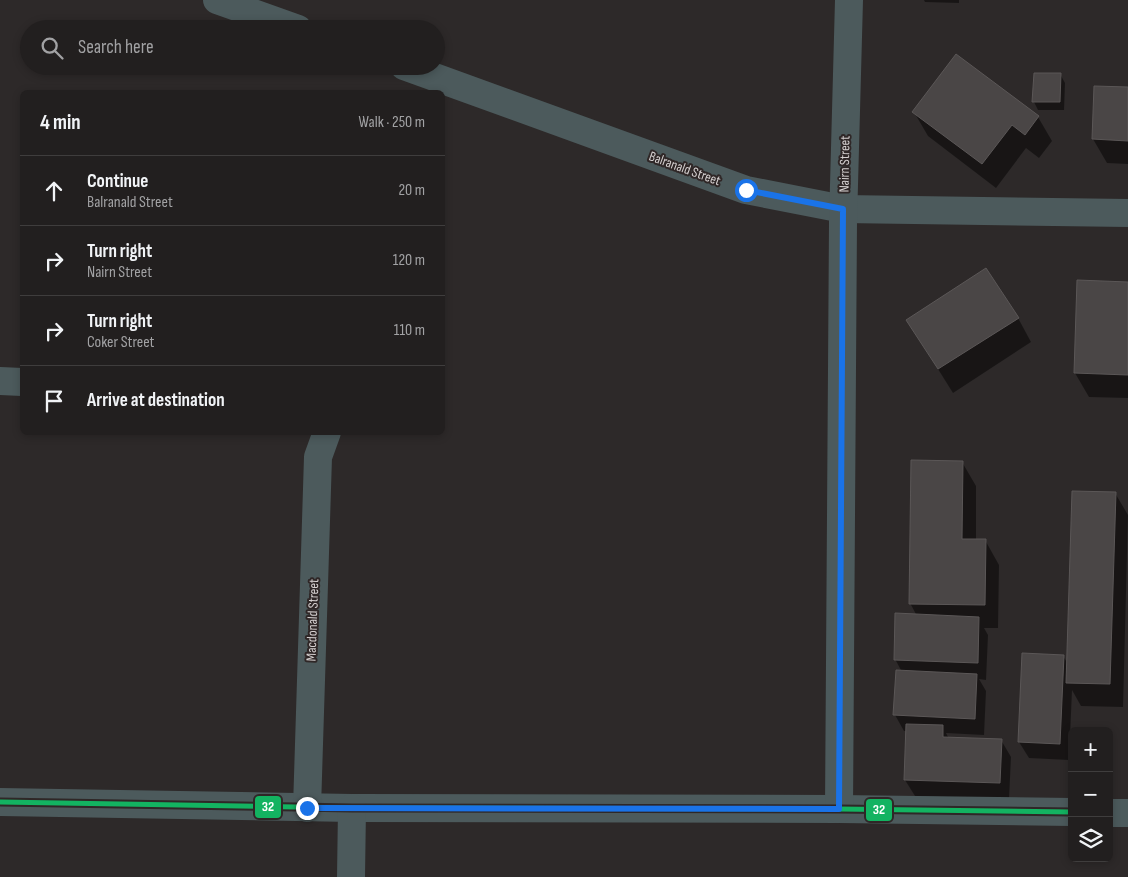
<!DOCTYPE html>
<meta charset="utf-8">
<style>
body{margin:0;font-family:"Sofia Sans Condensed",sans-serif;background:#2e2c2c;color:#f1f3f6}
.controls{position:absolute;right:15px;bottom:15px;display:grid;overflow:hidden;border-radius:8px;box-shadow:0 2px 8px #0003}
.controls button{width:45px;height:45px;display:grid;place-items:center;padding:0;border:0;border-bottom:1px solid #3f3d3d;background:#221f1f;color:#f1f3f6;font:25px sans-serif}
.stop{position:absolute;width:15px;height:15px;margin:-11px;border:4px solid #1a73e8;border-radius:50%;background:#fff}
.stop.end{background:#1a73e8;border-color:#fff;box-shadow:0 1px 5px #0008}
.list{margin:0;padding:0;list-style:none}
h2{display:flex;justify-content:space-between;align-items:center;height:65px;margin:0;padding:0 20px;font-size:21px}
h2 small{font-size:16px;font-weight:400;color:#a2a2a4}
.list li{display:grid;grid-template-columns:32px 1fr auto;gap:15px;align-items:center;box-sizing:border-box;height:70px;padding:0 20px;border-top:1px solid #3f3d3d}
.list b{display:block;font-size:19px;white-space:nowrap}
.list p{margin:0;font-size:16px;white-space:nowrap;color:#a2a2a4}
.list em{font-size:16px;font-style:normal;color:#a2a2a4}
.icon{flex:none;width:28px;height:28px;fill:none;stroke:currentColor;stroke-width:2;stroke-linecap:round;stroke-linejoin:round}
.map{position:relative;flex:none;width:1128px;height:877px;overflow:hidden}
.search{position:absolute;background:#221f1f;box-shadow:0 2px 8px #0003;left:20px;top:20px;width:425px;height:55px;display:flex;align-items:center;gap:12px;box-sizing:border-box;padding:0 18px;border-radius:28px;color:#a2a2a4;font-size:19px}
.panel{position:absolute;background:#221f1f;box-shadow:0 2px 8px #0003;left:20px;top:90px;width:425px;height:345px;border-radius:8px}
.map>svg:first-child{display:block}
.shadow{fill:#0007}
.building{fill:#4a4646;stroke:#5b5757}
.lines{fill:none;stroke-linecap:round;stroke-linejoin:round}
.minor{stroke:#4c5a5c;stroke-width:28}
.bus-1-casing{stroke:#2f2727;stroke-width:9}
.bus-1{stroke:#13b361;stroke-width:5}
.route{stroke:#1a73e8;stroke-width:6}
.labels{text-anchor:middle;stroke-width:4;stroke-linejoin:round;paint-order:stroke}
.street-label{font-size:14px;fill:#d6d1d1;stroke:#2f2727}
.line-badge{stroke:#2f2727;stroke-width:2}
.badge-label{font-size:14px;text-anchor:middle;font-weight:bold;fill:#fff}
</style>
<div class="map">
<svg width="1128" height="877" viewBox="0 0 1128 877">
<rect width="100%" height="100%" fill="#2d2929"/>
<!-- shadow -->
<g class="shadow">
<path d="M924,0H959V3L925,2Z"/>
<path d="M956,56L1038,117L1052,141L1039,158L1026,148L996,188L928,136L914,112Z"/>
<path d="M1060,74L1065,83L1064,110H1038L1034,102Z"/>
<path d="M1128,88V164L1107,163L1093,139Z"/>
<path d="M1128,283V398L1089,397L1075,373Z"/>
<path d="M1018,318L1031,342L953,393L908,321Z"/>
<path d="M962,462L976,486V540H985L999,565L998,628H984L988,635L986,680L979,679L986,691L984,735L946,733L949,739L1001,740L1011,757L1009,799L915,796L905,780L907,731H904L895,715L902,672L895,659L917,616L910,603Z"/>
<path d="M1115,493L1128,515L1123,707L1081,706L1072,690L1069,760L1029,758L1019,742L1063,656L1068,664Z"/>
</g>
<!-- building -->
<g class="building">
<path d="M956,54L1039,116L1025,135L1012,125L982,164L912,112Z"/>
<path d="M1034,73H1061L1060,102H1032Z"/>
<path d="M1094,86L1128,87V141L1092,139Z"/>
<path d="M986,268L1019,318L938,369L906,320Z"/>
<path d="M1077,280L1128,282V375L1074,373Z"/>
<path d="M911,460L963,461L962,539H986L985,605L909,604Z"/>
<path d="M1072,491L1116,492L1110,684L1066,683Z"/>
<path d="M895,613L979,617L978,663L894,660Z"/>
<path d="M1022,653L1064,655L1060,744L1018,742Z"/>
<path d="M896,670L977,674L975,719L893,715Z"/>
<path d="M906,724L943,725V737L1002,739L1000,783L904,780Z"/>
</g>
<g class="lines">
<!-- minor -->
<g class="minor">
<path d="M217,0L298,29"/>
<path d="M404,66L746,190L843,209L1128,213"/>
<path d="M0,381L22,382"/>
<path d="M0,802L352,808L839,809L1072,812"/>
<path d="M307,808L318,457L327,432"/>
<path d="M839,809L843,222L849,0"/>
<path d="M1109,813H1128"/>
<path d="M351,877L352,808"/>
</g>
<!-- bus-1 casing -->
<g class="bus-1-casing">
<path id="bus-1" d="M0,802L352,808L839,809L1072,812"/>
</g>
<!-- bus-1 -->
<use href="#bus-1" class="bus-1"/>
</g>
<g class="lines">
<!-- route -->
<path class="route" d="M307,808L839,809L843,209L746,190"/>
</g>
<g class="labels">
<!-- street labels -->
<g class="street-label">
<text transform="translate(844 164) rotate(-89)" y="5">Nairn Street</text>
<text transform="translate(685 168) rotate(20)" y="5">Balranald Street</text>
<text transform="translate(312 620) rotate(-88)" y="5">Macdonald Street</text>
</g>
</g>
<g class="line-badge">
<rect x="254" y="795" width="28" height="24" rx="5" fill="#13b361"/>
<rect x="865" y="798" width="28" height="24" rx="5" fill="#13b361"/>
</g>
<g class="badge-label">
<text x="268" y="811">32</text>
<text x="879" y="814">32</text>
</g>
</svg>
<div class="controls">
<button>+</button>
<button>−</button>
<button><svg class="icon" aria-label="layers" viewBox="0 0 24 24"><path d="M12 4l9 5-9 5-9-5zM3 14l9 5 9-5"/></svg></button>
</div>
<div class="stop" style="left:746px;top:190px"></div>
<div class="stop end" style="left:307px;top:808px"></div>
<div class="search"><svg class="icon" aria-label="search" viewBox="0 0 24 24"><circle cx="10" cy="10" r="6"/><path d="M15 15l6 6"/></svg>Search here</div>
<section class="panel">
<h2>4 min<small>Walk · 250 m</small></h2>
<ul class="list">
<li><svg class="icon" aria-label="ahead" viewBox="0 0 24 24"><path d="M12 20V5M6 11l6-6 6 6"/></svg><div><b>Continue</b><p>Balranald Street</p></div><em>20 m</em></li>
<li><svg class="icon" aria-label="right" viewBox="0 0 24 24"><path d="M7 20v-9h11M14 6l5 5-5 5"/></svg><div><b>Turn right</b><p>Nairn Street</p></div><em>120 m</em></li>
<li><svg class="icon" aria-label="right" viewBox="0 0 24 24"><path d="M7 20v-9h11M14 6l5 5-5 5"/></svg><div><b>Turn right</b><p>Coker Street</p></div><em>110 m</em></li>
<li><svg class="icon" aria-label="arrive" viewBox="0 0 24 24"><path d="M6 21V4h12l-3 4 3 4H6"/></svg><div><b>Arrive at destination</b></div></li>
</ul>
</section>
</div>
